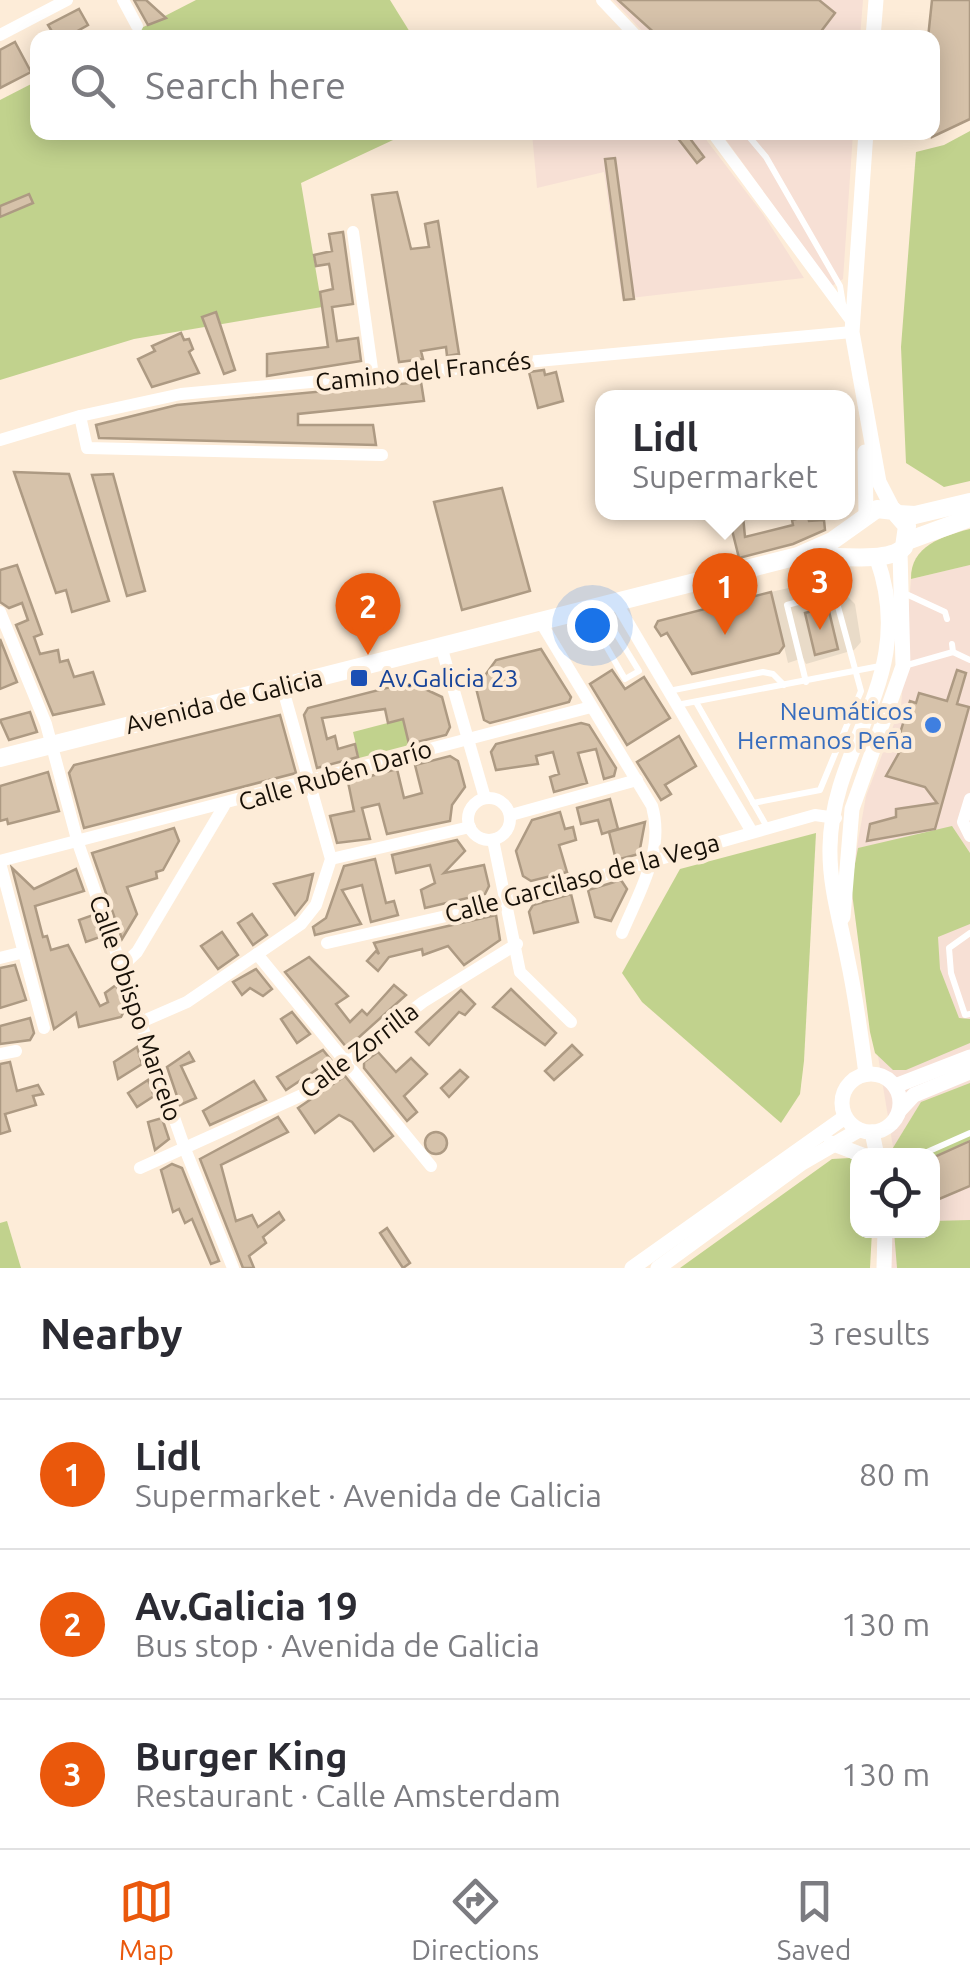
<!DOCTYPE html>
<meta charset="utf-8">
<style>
body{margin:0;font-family:Ubuntu,sans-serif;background:#f2f2f3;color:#2b2b33}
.controls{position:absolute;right:30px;bottom:30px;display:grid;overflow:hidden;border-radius:20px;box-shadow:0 5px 25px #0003}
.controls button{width:90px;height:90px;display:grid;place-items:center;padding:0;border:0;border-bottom:2px solid #e1e1e2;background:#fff;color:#2b2b33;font:50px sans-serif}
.you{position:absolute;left:592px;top:625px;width:35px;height:35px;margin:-25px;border:8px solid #fff;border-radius:50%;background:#1a73e8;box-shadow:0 0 0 15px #1a73e833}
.badge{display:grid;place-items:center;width:65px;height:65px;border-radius:50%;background:#ea580c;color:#fff;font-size:32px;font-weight:700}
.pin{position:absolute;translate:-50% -82px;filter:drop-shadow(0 2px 5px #0008)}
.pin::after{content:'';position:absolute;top:52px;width:35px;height:30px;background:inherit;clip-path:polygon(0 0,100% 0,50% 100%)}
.popup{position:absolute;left:595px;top:390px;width:260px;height:130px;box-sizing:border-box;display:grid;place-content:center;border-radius:20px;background:#fff;filter:drop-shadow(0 2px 8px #0005);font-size:32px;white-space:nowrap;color:#7c7c81}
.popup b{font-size:38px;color:#2b2b33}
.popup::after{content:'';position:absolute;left:50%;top:100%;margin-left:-20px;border:20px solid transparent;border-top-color:#fff}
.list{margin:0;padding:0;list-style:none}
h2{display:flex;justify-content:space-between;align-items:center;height:130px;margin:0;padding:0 40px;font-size:42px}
h2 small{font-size:32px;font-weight:400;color:#7c7c81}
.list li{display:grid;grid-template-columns:65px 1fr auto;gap:30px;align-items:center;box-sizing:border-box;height:150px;padding:0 40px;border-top:2px solid #e1e1e2}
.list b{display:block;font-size:38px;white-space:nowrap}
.list p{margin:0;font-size:32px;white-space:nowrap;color:#7c7c81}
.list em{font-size:32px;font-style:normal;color:#7c7c81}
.icon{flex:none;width:55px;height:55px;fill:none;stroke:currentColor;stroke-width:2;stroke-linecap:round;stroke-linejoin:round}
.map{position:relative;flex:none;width:970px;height:1268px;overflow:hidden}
.search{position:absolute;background:#fff;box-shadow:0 5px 25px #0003;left:30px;right:30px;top:30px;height:110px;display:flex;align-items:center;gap:25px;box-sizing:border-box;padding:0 35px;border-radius:20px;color:#7c7c81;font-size:38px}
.sheet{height:580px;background:#fff}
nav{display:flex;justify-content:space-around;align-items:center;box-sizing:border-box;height:140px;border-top:2px solid #e1e1e2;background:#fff;font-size:28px;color:#7c7c81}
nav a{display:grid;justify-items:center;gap:5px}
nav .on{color:#ea580c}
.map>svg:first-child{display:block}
.commercial{fill:#e9dbc8}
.industrial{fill:#f7e0d5}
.green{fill:#c1d28d}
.building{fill:#d6c2aa;stroke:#ad9a83;stroke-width:2.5}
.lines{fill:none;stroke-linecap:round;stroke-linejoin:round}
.service{stroke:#fff;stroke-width:6}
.minor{stroke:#fff;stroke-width:12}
.tertiary{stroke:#fff;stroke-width:15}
.secondary{stroke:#fff;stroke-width:18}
.transit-dot{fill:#1a4fb4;stroke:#fdecd8;stroke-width:4}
.shop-dot{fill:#3f7fe0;stroke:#fdecd8;stroke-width:4}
.labels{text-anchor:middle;stroke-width:8;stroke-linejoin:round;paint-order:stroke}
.street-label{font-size:25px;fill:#171007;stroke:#fdecd8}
.transit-label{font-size:25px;fill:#164399;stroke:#fdecd8;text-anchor:start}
.shop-label{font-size:25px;fill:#366cbe;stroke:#fdecd8;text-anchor:end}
</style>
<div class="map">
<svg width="970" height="1268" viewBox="0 0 970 1268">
<rect width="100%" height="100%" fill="#fdecd8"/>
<!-- commercial -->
<path class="commercial" d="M819,581L841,590L855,604L861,642L854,650L806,664L803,658L788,663L771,592Z"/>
<!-- industrial -->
<g class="industrial">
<path d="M613,0H863L860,37H648Z"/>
<path d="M532,133H701L763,214L804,278L622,299L604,172L537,188Z"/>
<path d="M721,133H853L843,279L832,286Z"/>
<path d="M970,565V1268H891L892,1231L932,1230V1156L893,1147L850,886L866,796L901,706L911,579Z"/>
</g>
<!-- green -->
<g class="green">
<path d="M196,0H390L413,37L122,38Z"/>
<path d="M37,81L38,132L408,133L301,183L322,307L134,339L0,380V100Z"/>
<path d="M970,131V481L944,487L906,463L901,347L916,152L944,145Z"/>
<path d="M970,529V565L911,579C910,546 943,536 970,529Z"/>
<path d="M403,719L409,745L359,758L353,732Z"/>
<path d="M952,826L970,853V924L938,937L940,969L959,1018L970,1019V1043L906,1070H893L875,1053L870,1032L851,885L858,848Z"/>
<path d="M816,833L804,1061L800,1094L781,1123L642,1002L622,973L680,869Z"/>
<path d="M970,1083V1140L933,1158L888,1156L921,1102Z"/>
<path d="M850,1158L857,1164L858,1230L872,1231L870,1268H680L832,1159Z"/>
<path d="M970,1220V1268H897L894,1231L932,1230L933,1221Z"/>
<path d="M7,1221L21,1268H0V1223Z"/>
</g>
<!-- building -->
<g class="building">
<path d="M134,0H146L166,18L148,25Z"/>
<path d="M618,0H819L835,13L816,38H673L665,32L660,38Z"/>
<path d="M932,0H970V119L932,137V38H928Z"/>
<path d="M79,9L88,25L65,38H56L48,25Z"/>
<path d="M15,42L31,72L0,88V50Z"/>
<path d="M673,132H685L704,157L697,163Z"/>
<path d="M615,158L634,299L624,300L605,159Z"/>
<path d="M397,192L411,249L429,247L425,224L438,221L459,354L447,356L446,347L421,351L423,359L399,362L372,195Z"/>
<path d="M29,194L33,203L0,217V206Z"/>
<path d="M343,232L353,304L332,307L337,341L358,338L361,361L267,376V354L328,347L320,292L333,289L330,269L329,264L316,266L314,255L332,251L329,234Z"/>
<path d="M216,312L235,370L224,374L202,317Z"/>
<path d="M181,333L184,340L189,339L193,349L189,352L199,373L152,387L138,359L155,351L152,346Z"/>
<path d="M544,370L545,375L556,372L563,401L538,408L529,372Z"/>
<path d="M421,382L424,401L298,414V425H373L376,445L99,438L96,425L177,405Z"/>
<path d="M14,472L69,474L109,601L72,612L66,590L56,593Z"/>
<path d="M113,474L145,591L127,596L92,475Z"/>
<path d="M502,488L530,591L462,610L434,502Z"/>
<path d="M743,516L745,537L793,525L792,520L808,516L809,521L824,520L825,530L793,544L739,558L729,518Z"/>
<path d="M17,565L42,634L34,637L40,654L58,650L60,662L68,660L74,677L93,672L104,704L53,715L16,625L28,620L22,603L9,608L0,602V570Z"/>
<path d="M771,592L784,646L779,653L692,674L667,633L661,636L655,627L658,621Z"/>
<path d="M828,607L838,649L815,655L805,613Z"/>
<path d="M0,639L17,682L0,689Z"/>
<path d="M541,649L571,697L569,702L490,723L484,720L476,688L496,660Z"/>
<path d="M612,670L625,689L644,677L670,718L627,745L590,684Z"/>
<path d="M957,670L966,673L957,704L969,707L935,829L867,841L870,824L896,817V809L937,803L925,787L886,776L904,744L897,743L910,701L916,703L919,693L947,701Z"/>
<path d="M410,682L442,697L450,727L446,735L409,744L403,719L388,723L385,709L322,718L327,739L335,736L338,749L355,744L358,757L317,768L304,715L308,708Z"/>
<path d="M30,712L37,732L9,740L0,720Z"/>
<path d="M280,715L296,773L84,828L69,773L74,765Z"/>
<path d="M581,723L589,725L616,768L614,776L604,779L596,749L578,753L587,783L554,792L550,777L559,774L553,752L536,756L538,764L496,770L491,752L496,744Z"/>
<path d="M679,736L696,766L665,785L671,794L661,800L637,762Z"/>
<path d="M450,756L458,761L465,787L452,805L450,821L387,834L379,804L362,808L370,839L337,843L330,816L354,811L348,782L397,769L404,798L422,793L415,765Z"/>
<path d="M48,772L59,811L8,824L7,819L0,821V786Z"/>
<path d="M610,799L618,829L602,834L598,820L581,824L577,808Z"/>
<path d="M560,812L565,829L573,827L576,840L559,845L567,872L531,881L523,876L516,851L532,820Z"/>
<path d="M645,822L639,854L616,860L609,832Z"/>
<path d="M174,828L179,841L163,870L156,872L157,878L127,887L137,914L122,939L92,853Z"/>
<path d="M457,840L465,851L444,873L484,865L489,886L485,894L425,908L421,890L435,883L430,865L396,873L392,855Z"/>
<path d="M375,859L386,903L394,901L398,915L371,922L362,885L342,890L361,924L315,935L313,927L326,918L344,866Z"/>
<path d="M12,868L34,889L76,869L84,891L35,906L43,937L47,936L51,950L68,945L100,1006L108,1002L105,993L116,985L125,1009L121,1017L79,1027L76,1013L54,1029Z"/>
<path d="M313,874L307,900L295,915L274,884Z"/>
<path d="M621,880L627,889L611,921L595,917L588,890Z"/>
<path d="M571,894L578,922L534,933L529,912L533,905Z"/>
<path d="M252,914L267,935L253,945L238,923Z"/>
<path d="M93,915L100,937L86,942L79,920Z"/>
<path d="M496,915L500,940L464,965L448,946L423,955L422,949L389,957L378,971L367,961L376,951L379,954L374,943Z"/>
<path d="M222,932L238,955L218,969L201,946Z"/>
<path d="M309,957L348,996L336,1004L350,1022L362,1010L367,1015L394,985L406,995L347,1048L285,972Z"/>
<path d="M15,965L26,1000L0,1008V968Z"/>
<path d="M256,969L272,989L263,996L250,988L242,995L233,982Z"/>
<path d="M511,989L556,1033L545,1045L493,1007Z"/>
<path d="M461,990L475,1004L465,1015L459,1012L429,1045L416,1032Z"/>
<path d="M292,1012L310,1034L297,1043L281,1019Z"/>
<path d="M30,1018L34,1033L30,1040L0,1044V1026Z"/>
<path d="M572,1045L582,1055L554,1080L545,1071Z"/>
<path d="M137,1047L142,1064L118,1079L114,1062Z"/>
<path d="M323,1050L331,1060L286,1090L277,1077Z"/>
<path d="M189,1052L194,1061L181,1066L196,1098L180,1105L167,1067Z"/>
<path d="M378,1052L396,1072L411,1058L427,1074L404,1096L417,1112L407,1121L364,1068V1062Z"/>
<path d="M10,1062L17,1091L38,1085L43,1094L33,1096L36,1105L5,1114L10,1131L0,1134V1064Z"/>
<path d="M460,1070L468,1077L449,1097L441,1088Z"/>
<path d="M345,1076L393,1136L374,1151L352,1122L339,1115L315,1133L298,1108Z"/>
<path d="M148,1080L154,1096L137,1107L128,1093Z"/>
<path d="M254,1081L266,1100L210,1125L203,1111Z"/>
<path d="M278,1117L288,1132L221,1165L236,1221L252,1215L258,1227L279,1212L284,1220L263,1237L266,1243L249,1256L254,1268H243L200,1159Z"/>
<path d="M162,1118L169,1139L155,1150L148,1122Z"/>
<circle cx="436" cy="1143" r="11"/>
<path d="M970,1141V1186L932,1202V1158Z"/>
<path d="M172,1164L182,1168L219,1261L211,1264L192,1219L185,1223L179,1209L173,1212L161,1170Z"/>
<path d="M387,1228L410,1263L403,1268L380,1233Z"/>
</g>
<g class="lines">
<!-- service -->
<g class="service">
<path d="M745,132L766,157L840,286L843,304"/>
<path d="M904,593L945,612L947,619"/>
<path d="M586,611L625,679L639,671L601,609"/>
<path d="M953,652L970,660"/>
<path d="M904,666L953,652L952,644"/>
<path d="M669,691L763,672L773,674L784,685"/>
<path d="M696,702L767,827"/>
<path d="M677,705L880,666"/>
<path d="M753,803L820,790L861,691L834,592L787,605L806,682"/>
<path d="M970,933L949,948L951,973L965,1015L970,1014"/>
<path d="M918,1156L970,1133"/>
</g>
<!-- minor -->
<g class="minor">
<path d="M123,0L137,26"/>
<path d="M602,0L638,38"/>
<path d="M0,35L67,0"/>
<path d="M712,132L853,323"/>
<path d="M353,232L373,376"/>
<path d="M80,416L87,448L382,455"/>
<path d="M0,440L80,416L181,394L852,332"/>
<path d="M616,602L752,832"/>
<path d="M0,612L46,724L78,843L185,1149L233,1268"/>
<path d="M540,621L652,806C665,851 639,892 622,933"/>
<path d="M441,646L485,798"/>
<circle cx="489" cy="819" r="21"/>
<path d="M970,799L963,822L970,836"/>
<path d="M511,815L637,780"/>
<path d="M493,840L520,972L571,1022"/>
<path d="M331,859L470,827"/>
<path d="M0,861L591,707"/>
<path d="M0,863L44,1028"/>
<path d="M327,943L508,902L815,815L836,818"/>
<path d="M257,954L431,1166"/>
<path d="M0,958L24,952"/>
<path d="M122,966L137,952L224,806"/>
<path d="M141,1022L187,1002L301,924L316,905L331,859L282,686"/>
<path d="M0,1054L16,1051"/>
<path d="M140,1168L302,1095L423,1002L517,944"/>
</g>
<!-- tertiary -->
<g class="tertiary">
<path d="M873,38L876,0"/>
<path d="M866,132L852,332L879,482L894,511"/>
<path d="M865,452L866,514"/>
<path d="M843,917L852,809L903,666L900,552"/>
<circle cx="871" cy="1103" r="29"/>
<path d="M866,1074C861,1036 856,998 848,961C841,923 829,886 830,847C832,741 919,677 877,559"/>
<path d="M895,1086L970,1057"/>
<path d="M900,1110L914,1095L970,1072"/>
<path d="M872,1132L877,1156"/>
<path d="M831,1143L865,1156"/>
<path d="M632,1268L845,1117"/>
<path d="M658,1268L802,1163L859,1130"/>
<path d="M884,1268L885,1230"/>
</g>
<!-- secondary -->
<g class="secondary">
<path d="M898,514L915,515L970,502"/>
<path d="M907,541L970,518"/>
<path d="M0,758L798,556L832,541L877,509L894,511L907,526L904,547C888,565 826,554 798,556"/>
</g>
</g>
<!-- markers -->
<rect class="transit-dot" x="349" y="668" width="20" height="20" rx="5"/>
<circle class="shop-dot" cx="933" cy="725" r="10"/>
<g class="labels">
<!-- street labels -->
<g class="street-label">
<text transform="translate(423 371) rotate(-6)" y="9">Camino del Francés</text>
<text transform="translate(224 701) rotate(-14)" y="9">Avenida de Galicia</text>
<text transform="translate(335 775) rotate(-16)" y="9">Calle Rubén Darío</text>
<text transform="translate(582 878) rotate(-15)" y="9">Calle Garcilaso de la Vega</text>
<text transform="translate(136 1008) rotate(71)" y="9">Calle Obispo Marcelo</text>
<text transform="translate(359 1050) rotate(-37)" y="9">Calle Zorrilla</text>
</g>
<!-- transit labels -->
<g class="transit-label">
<text x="379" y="687">Av.Galicia 23</text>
</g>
<!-- shop labels -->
<g class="shop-label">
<text x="913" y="720">Neumáticos<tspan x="913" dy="29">Hermanos Peña</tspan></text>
</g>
</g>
</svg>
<div class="controls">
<button><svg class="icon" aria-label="locate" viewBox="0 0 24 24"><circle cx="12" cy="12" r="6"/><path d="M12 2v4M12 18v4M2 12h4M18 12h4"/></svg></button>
</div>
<div class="you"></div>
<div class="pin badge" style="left:725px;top:635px">1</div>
<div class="popup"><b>Lidl</b>Supermarket</div>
<div class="pin badge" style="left:368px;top:655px">2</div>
<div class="pin badge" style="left:820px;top:630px">3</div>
<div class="search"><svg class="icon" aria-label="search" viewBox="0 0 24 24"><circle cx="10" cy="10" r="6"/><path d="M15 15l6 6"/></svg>Search here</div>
</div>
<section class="sheet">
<h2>Nearby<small>3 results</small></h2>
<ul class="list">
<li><span class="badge">1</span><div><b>Lidl</b><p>Supermarket · Avenida de Galicia</p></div><em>80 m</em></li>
<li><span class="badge">2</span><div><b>Av.Galicia 19</b><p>Bus stop · Avenida de Galicia</p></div><em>130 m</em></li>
<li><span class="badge">3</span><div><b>Burger King</b><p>Restaurant · Calle Amsterdam</p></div><em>130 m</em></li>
</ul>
</section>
<nav>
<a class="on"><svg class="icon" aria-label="map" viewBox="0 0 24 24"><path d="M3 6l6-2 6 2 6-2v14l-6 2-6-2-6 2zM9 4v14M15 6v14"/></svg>Map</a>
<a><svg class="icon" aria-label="directions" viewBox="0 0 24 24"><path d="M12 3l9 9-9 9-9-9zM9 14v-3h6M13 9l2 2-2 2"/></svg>Directions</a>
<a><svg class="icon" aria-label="saved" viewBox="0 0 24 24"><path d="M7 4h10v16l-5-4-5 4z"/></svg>Saved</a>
</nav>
